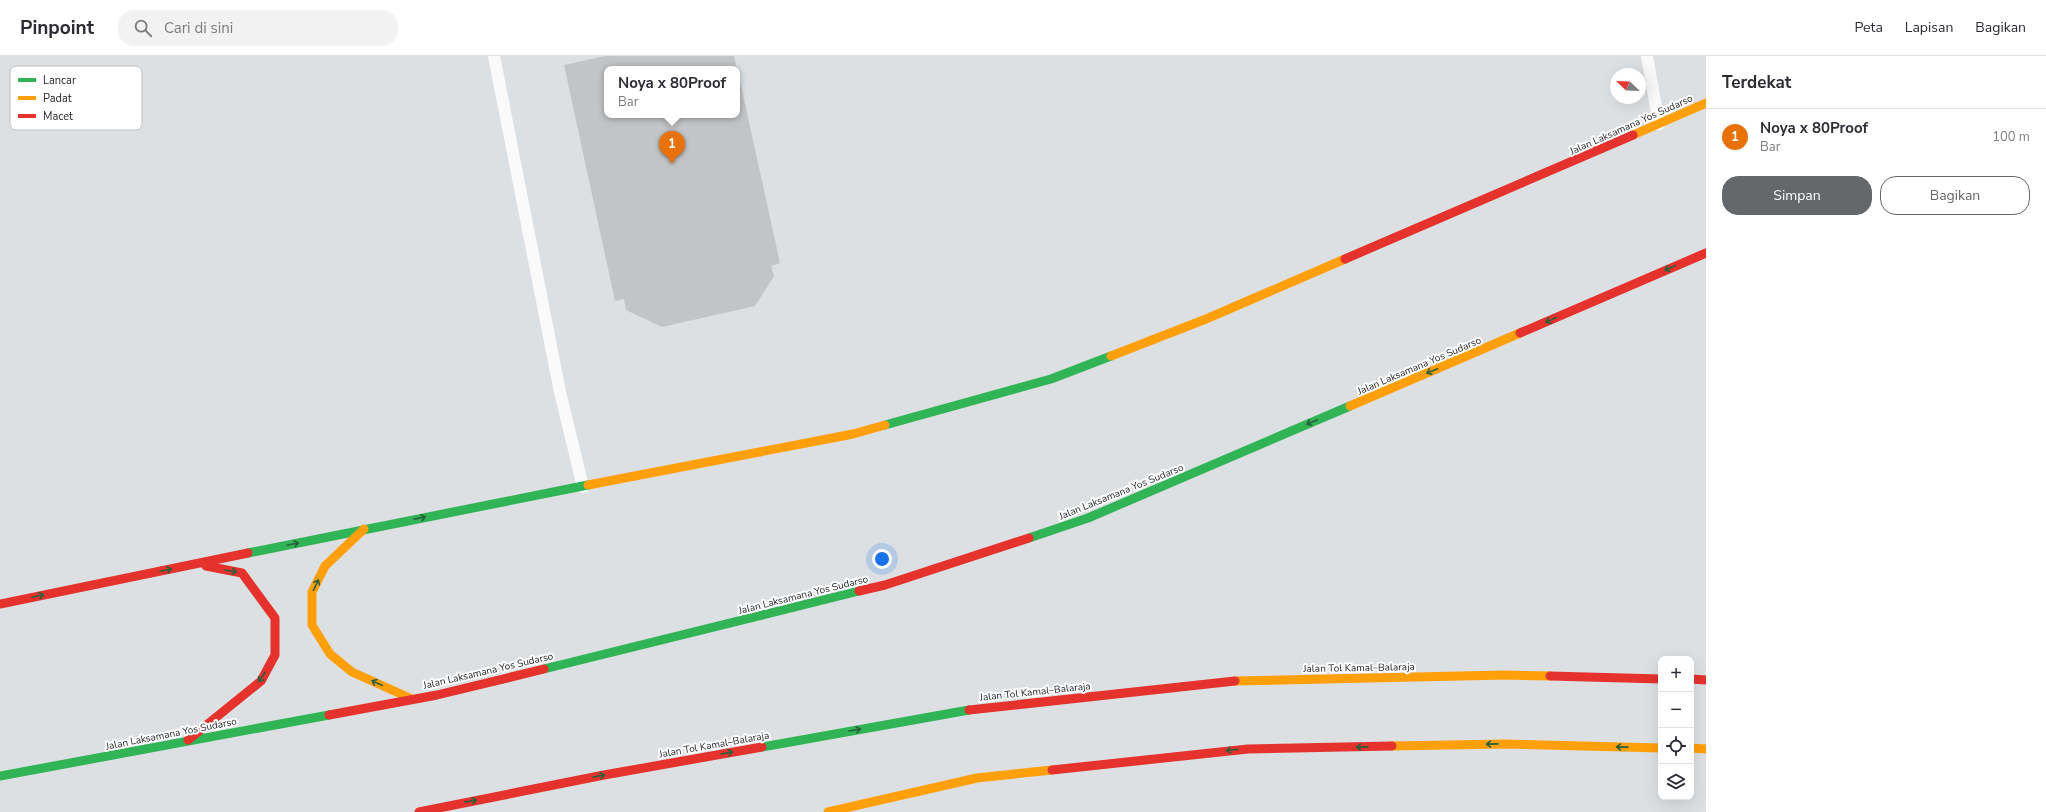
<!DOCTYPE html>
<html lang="id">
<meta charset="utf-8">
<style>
body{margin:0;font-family:"Nunito Sans",sans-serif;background:#f2f2f3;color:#2b2b33}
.controls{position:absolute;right:12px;bottom:12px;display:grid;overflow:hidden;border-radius:8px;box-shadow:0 4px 16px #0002}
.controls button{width:36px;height:36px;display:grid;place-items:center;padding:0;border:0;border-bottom:1px solid #e1e1e2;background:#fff;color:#2b2b33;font:20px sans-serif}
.compass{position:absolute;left:1610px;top:12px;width:36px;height:36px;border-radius:50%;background:#fff;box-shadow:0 4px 16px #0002;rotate:293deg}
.you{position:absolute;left:882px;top:503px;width:14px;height:14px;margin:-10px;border:3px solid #fff;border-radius:50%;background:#1a73e8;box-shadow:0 0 0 6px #1a73e833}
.badge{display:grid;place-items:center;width:26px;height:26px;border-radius:50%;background:#65686a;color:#fff;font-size:13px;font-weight:700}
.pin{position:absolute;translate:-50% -33px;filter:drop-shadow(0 1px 2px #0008)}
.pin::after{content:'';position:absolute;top:21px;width:14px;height:12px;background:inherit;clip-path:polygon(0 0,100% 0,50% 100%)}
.popup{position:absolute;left:604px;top:10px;width:136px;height:52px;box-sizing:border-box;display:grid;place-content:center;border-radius:8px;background:#fff;filter:drop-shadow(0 1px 3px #0005);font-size:13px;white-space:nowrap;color:#7c7c81}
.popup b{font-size:15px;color:#2b2b33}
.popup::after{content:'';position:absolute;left:50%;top:100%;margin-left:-8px;border:8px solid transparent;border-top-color:#fff}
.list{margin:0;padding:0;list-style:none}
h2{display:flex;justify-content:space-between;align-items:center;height:52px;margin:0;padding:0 16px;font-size:17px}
h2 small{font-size:13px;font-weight:400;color:#7c7c81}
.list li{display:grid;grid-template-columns:26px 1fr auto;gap:12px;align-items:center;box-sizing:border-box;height:56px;padding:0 16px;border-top:1px solid #e1e1e2}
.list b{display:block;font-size:15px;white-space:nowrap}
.list p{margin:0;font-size:13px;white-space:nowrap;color:#7c7c81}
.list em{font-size:13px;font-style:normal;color:#7c7c81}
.actions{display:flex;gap:8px;padding:12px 16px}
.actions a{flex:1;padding:9px 0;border:1px solid #65686a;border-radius:16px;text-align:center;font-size:14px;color:#65686a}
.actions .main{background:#65686a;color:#fff}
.icon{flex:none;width:22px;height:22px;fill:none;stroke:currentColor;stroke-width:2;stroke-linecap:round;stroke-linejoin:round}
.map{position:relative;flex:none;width:1706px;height:756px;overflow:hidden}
header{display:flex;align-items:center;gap:24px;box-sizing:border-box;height:56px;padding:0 20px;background:#fff;border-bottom:1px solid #e1e1e2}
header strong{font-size:19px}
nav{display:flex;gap:22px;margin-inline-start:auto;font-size:14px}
.search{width:280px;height:36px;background:#f2f2f3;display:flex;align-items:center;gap:10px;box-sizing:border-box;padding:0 14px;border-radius:16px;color:#7c7c81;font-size:15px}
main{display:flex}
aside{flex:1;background:#fff}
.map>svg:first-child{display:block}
.building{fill:#c2c4c6}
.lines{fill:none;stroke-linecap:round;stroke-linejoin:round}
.lane{stroke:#fafafb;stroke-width:12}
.fast{stroke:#30b455;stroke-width:9}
.slow{stroke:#ff9f0a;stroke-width:9}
.jam{stroke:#e5322d;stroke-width:9}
.oneway{stroke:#295f3b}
.labels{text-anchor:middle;stroke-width:4;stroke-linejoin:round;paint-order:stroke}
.street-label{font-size:10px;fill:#252729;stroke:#fff}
.key{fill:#fff;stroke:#bebebf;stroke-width:1}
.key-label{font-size:11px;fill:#252729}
</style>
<header>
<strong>Pinpoint</strong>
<div class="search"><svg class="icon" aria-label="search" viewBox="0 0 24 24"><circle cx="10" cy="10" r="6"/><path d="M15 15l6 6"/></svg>Cari di sini</div>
<nav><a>Peta</a><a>Lapisan</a><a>Bagikan</a></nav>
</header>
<main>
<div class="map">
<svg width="1706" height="756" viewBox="0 0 1706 756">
<rect width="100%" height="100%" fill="#dde0e3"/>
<!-- building -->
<path class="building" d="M605,0H734L737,13H607V59H737L738,16L780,207L771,210L774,220L755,250L662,271L626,254L624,243L615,245L564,9Z"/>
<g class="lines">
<!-- lane -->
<g class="lane">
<path d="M494,0L560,336L583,431"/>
<path d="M1647,0L1659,68"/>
</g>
<!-- fast -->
<g class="fast">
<path d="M885,369L1051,323L1111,300"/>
<path d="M1029,482L1088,462L1350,350"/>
<path d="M248,497L588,429"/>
<path d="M544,613L859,535"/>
<path d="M762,691L969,654"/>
<path d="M0,720L329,659"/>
</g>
<!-- slow -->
<g class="slow">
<path d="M1633,79L1706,47"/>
<path d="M1111,300L1206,263L1345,203"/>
<path d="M1350,350L1520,277"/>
<path d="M588,429L853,378L885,369"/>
<path d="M364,473L325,510L312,536V569L330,598L352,616L412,643"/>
<path d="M1235,625L1505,619L1550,620"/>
<path d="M1392,690L1504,688L1661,692"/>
<path d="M1691,692L1706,693"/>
<path d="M828,756L977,722L1052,714"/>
</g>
<!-- jam -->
<g class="jam">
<path d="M1345,203L1633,79"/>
<path d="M1520,277L1706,197"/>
<path d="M859,535L885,529L1029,482"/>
<path d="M0,548L248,497"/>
<path d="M1550,620L1661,623"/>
<path d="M1691,623L1706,624"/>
<path d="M969,654L1235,625"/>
<path d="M329,659L437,639L544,613"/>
<path d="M188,684L261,625L275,599V562L242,517L206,510"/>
<path d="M1052,714L1248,693L1392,690"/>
<path d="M419,756L604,719L762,691"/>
</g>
</g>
<!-- one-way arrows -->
<defs><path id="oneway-shaft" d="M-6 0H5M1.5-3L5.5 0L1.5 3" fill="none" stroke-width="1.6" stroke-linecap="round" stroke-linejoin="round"/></defs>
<g class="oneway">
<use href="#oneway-shaft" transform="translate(1670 212) rotate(156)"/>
<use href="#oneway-shaft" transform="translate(1551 264) rotate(156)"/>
<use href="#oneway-shaft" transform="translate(1432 315) rotate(157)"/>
<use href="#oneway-shaft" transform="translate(1312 366) rotate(157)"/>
<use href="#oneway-shaft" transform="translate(420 462) rotate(-11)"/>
<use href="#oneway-shaft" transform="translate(293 488) rotate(-12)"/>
<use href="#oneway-shaft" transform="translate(166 514) rotate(-12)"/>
<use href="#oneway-shaft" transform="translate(231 515) rotate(10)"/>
<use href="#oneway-shaft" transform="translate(316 529) rotate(-64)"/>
<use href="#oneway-shaft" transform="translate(38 540) rotate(-12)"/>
<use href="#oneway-shaft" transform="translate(262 621) rotate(123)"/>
<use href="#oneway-shaft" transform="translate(377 627) rotate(-155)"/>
<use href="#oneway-shaft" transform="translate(855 674) rotate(-10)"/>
<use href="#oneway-shaft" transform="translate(1492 688) rotate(179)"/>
<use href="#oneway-shaft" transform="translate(1362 691) rotate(179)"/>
<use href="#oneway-shaft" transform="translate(1622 691) rotate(-179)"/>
<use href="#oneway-shaft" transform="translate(1232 694) rotate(174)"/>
<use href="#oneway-shaft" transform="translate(727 697) rotate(-10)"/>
<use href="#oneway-shaft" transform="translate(599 720) rotate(-11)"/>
<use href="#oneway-shaft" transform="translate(471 745) rotate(-11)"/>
</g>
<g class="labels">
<!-- street labels -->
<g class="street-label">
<text transform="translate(1631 68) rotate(-24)" y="4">Jalan Laksamana Yos Sudarso</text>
<text transform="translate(1419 309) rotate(-23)" y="4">Jalan Laksamana Yos Sudarso</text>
<text transform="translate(1121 435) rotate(-22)" y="4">Jalan Laksamana Yos Sudarso</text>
<text transform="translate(803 538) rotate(-14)" y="4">Jalan Laksamana Yos Sudarso</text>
<text transform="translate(1359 611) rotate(-1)" y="4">Jalan Tol Kamal–Balaraja</text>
<text transform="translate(488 614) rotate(-13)" y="4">Jalan Laksamana Yos Sudarso</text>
<text transform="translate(1035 635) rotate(-6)" y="4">Jalan Tol Kamal–Balaraja</text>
<text transform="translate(171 677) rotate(-11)" y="4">Jalan Laksamana Yos Sudarso</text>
<text transform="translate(714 688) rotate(-10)" y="4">Jalan Tol Kamal–Balaraja</text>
</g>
</g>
<!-- legend -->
<rect x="10" y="10" width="132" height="64" rx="6" class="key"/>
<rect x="18" y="22" width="18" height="4" fill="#30b455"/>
<rect x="18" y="40" width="18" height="4" fill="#ff9f0a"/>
<rect x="18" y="58" width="18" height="4" fill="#e5322d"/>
<g class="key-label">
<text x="43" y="28">Lancar</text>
<text x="43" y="46">Padat</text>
<text x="43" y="64">Macet</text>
</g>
</svg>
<div class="controls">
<button>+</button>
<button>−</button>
<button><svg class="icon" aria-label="locate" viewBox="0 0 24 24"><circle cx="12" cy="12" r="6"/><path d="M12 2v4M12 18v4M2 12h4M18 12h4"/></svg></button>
<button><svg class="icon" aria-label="layers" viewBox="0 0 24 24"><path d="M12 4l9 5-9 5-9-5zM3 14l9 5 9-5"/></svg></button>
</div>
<svg class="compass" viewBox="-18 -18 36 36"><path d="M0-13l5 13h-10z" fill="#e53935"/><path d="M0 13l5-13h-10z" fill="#7c7c81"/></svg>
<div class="you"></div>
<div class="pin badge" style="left:672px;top:108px;background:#e8710a">1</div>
<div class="popup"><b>Noya x 80Proof</b>Bar</div>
</div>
<aside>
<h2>Terdekat<small></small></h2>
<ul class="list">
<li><span class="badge" style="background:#e8710a">1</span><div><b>Noya x 80Proof</b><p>Bar</p></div><em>100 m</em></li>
</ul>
<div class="actions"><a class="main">Simpan</a><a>Bagikan</a></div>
</aside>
</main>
